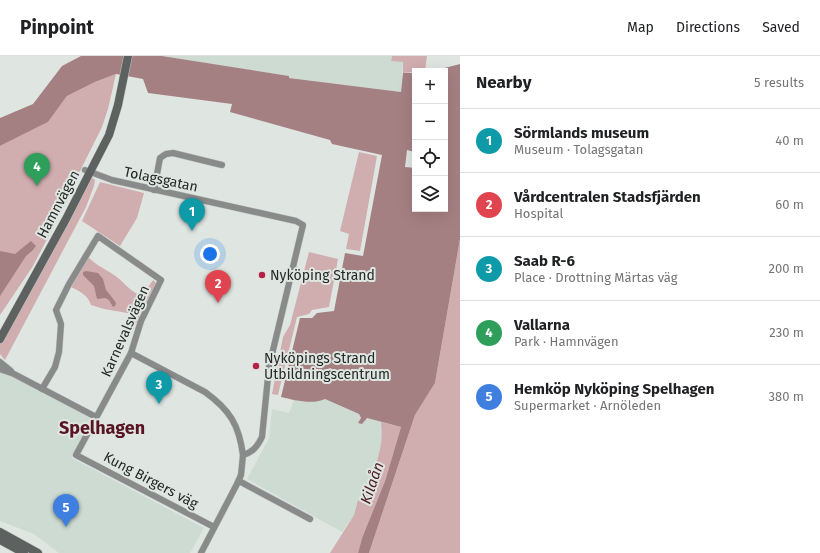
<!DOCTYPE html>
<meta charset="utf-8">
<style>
body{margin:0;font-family:"Fira Sans",sans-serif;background:#f2f2f2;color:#202124}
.controls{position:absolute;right:12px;top:12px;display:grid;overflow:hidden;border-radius:0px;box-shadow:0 4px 16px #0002}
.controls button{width:36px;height:36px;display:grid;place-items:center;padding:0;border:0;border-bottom:1px solid #e0e0e0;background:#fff;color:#202124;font:20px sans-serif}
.you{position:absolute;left:210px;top:198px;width:14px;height:14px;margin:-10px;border:3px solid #fff;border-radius:50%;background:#1a73e8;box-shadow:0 0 0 6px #1a73e833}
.badge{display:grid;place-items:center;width:26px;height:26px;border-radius:50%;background:#b42247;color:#fff;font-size:13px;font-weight:700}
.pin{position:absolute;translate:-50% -33px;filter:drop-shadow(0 1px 2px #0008)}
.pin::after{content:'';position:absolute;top:21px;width:14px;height:12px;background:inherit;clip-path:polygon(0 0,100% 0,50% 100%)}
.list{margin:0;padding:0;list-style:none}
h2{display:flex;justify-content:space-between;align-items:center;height:52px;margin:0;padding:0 16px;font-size:17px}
h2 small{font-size:13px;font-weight:400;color:#757577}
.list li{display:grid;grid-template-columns:26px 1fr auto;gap:12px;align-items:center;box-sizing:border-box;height:64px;padding:0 16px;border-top:1px solid #e0e0e0}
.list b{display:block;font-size:15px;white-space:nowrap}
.list p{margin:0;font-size:13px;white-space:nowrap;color:#757577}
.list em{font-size:13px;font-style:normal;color:#757577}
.icon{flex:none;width:22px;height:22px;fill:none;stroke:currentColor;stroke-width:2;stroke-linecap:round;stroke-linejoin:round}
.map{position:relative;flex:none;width:460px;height:497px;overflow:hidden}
header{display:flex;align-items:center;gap:24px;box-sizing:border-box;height:56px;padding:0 20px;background:#fff;border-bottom:1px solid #e0e0e0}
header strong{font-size:19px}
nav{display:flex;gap:22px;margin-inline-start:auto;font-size:14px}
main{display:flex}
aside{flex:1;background:#fff}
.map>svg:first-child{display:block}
.built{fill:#cddbd3}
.green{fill:#d0adaf}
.water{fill:#a58083}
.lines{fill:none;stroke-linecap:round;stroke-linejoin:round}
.street-casing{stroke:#bec4c0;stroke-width:7}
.secondary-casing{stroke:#bec4c0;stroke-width:9}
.street{stroke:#888b8a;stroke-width:6}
.secondary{stroke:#5d615f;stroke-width:8}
.poi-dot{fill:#b42247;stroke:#dfe6e2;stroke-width:1.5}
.labels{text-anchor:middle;stroke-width:4;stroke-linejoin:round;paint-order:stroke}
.street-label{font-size:14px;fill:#252826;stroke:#dfe6e2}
.poi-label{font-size:14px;fill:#252826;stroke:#dfe6e2;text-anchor:start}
.water-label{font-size:15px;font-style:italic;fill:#4d1b23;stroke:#dfe6e2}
.district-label{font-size:18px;font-weight:bold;fill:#591423;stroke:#dfe6e2}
</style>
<header>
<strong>Pinpoint</strong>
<nav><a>Map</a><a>Directions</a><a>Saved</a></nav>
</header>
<main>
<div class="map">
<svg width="460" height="497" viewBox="0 0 460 497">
<rect width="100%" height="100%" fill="#dfe6e2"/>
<!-- built -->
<g class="built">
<path d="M162,0H392L391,5L403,6L401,36L289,22L288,20Z"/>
<path d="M1,313L92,363L72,402L204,472L190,497H59L34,478L0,465V316Z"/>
<path d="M325,343L359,358L362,368L367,362L381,366L383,376L381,394L367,430L363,445L358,444L354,459L342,476L247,423L269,382L272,353L289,357L294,344L301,345Z"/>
</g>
<!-- green -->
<g class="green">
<path d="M392,0H427L425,15L403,17V6L391,5Z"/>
<path d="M116,18L108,53L102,71L78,119L69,141L33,210L0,259V90L48,66L67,40L95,26Z"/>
<path d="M359,96L377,100L360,195L346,193L349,178L340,175Z"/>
<path d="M91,121L95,124L94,130L86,151L5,304L0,298V287L53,189Z"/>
<path d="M100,126L144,137L137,162L120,190L82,165Z"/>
<path d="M460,183V497H369L415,359L435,327Z"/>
<path d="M309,196L338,203L329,251L312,254L309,258L297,261L278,339L272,338L283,281L290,269Z"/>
<path d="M88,201C96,209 105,213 114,219C126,227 127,234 142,240L153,224L157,228L144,250L132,276L133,258L104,253L91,249C88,239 79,235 71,231Z"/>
<path d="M381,366L401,371L385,425L362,482L358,497H330L354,459L358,444L363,445C371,415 385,398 381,366Z"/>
</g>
<!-- water -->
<g class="water">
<path d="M81,0H162L289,20V22L401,36L403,17H415V96L407,94L405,111L415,112V153H445V15H433L460,8V183L435,327L415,359L369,497H358L362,482L385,425L401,371L367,362L362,368L358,367L361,362L359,358L325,343C312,349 294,344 281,341L300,262H312L317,257L334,255L345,197L363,200L382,99L332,88L330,84L230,56L232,48L148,37L143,23L116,18L95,26L67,40L48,66L0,90V62L33,48L62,10Z"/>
<path d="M31,185L36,190L32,195L26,200L0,240V195L15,198Z"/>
<path d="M86,215L98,217L103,223L106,234L111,240L116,247L115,250L113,251L109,244L105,242L97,243L94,230L83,219V216Z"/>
</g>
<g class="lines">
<!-- street casing -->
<g class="street-casing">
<g id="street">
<path d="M85,114L112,124L296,165L303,169L269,311L262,381C257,391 253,396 243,399L241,419L237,428L201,497"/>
<path d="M154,134L160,102L166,98L173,97L222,109"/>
<path d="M131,297L205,336C230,354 239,369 243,399"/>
<path d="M0,306L11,315"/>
<path d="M0,313L14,318L96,361"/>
<path d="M42,333L55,311L59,296L61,268L56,254L69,228L98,180L161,224L141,265L131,297L76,399L214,471"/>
<path d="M239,425L310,463"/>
</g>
</g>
<!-- secondary casing -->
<g class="secondary-casing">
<g id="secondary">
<path d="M0,283L66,163L109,79L118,49L128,0"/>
<path d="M0,476L38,497"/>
<path d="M0,484L24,497"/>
</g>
</g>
<!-- street -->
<use href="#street" class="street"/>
<!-- secondary -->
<use href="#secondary" class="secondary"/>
</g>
<!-- markers -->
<g class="poi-dot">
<circle cx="262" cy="219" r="4"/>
<circle cx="256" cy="310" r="4"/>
</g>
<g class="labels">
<!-- street labels -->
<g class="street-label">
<text transform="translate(161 123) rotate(12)" y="5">Tolagsgatan</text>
<text transform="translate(58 148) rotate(-62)" y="5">Hamnvägen</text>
<text transform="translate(125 275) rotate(-66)" y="5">Karnevalsvägen</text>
<text transform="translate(151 424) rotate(28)" y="5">Kung Birgers väg</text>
</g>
<!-- poi labels -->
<g class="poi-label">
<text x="270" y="224">Nyköping Strand</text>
<text x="264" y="307">Nyköpings Strand<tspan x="264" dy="16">Utbildningscentrum</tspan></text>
</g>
<!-- water labels -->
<g class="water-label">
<text transform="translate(372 427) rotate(-71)" y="5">Kilaån</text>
</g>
<!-- district labels -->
<g class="district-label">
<text x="102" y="378">Spelhagen</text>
</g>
</g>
</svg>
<div class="controls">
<button>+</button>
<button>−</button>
<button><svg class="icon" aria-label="locate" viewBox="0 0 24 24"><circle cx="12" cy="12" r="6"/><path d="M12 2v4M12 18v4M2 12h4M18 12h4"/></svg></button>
<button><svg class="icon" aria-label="layers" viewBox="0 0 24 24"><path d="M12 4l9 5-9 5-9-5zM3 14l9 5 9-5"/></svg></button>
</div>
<div class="you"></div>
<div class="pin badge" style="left:192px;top:175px;background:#0f9aa8">1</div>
<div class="pin badge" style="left:218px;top:247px;background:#e0444e">2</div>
<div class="pin badge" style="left:159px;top:348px;background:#0f9aa8">3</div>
<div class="pin badge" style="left:37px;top:130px;background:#2e9e5b">4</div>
<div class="pin badge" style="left:66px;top:471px;background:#3f7fe0">5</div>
</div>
<aside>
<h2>Nearby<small>5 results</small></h2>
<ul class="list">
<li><span class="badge" style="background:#0f9aa8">1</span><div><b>Sörmlands museum</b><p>Museum · Tolagsgatan</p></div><em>40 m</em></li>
<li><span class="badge" style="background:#e0444e">2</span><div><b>Vårdcentralen Stadsfjärden</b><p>Hospital</p></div><em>60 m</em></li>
<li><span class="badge" style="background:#0f9aa8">3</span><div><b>Saab R-6</b><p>Place · Drottning Märtas väg</p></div><em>200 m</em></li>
<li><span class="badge" style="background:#2e9e5b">4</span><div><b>Vallarna</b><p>Park · Hamnvägen</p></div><em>230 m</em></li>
<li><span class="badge" style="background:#3f7fe0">5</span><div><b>Hemköp Nyköping Spelhagen</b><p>Supermarket · Arnöleden</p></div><em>380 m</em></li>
</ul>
</aside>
</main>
